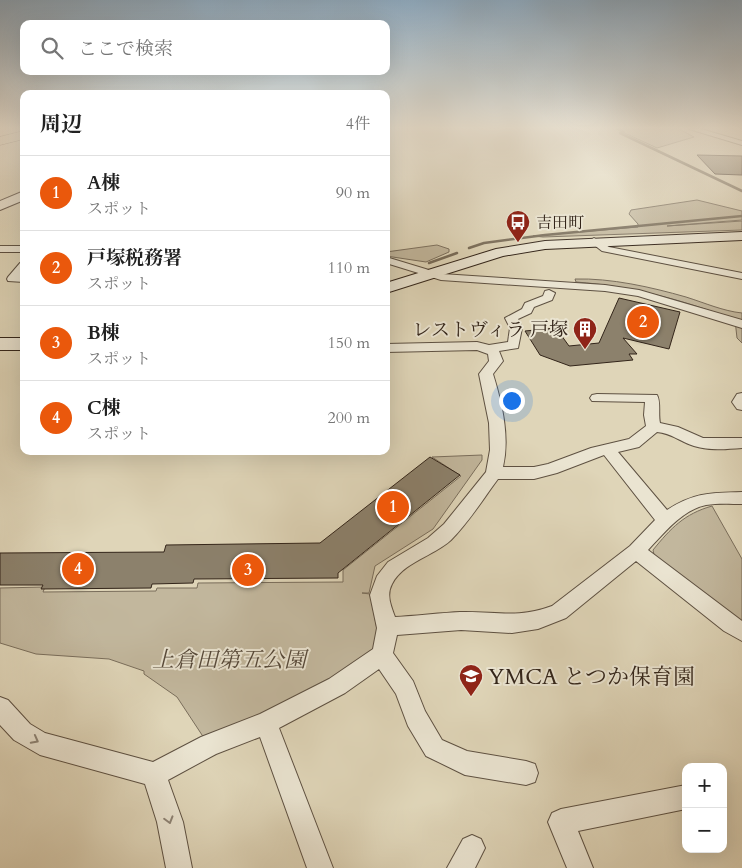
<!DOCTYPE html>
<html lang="ja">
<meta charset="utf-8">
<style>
body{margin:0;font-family:Cardo,"Noto Serif JP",serif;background:#f6f6f6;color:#222}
.controls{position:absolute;right:15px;bottom:15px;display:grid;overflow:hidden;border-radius:10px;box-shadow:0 5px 20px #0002}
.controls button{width:45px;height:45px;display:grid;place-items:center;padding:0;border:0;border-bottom:1px solid #e0e0e0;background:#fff;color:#222;font:25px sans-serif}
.you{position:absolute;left:511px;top:400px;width:18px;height:18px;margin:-12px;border:4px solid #fff;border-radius:50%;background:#1a73e8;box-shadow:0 0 0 8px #1a73e833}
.badge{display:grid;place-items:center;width:32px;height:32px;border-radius:50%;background:#ea580c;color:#fff;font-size:16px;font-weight:700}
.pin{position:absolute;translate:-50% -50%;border:2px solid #fff;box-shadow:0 1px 5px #0006}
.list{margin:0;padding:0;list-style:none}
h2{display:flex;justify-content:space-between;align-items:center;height:65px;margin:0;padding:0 20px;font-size:21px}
h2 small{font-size:16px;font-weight:400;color:#767676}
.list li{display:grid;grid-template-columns:32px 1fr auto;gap:15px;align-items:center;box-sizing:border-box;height:75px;padding:0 20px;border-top:1px solid #e0e0e0}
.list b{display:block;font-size:19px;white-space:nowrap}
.list p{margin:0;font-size:16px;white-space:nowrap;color:#767676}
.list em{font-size:16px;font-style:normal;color:#767676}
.icon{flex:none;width:28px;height:28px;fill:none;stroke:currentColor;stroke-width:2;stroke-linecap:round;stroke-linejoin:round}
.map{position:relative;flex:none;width:742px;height:868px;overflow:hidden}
.search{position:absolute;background:#fff;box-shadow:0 5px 20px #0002;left:20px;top:20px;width:370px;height:55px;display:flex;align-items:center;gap:12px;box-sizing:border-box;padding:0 18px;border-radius:10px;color:#767676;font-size:19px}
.panel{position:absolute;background:#fff;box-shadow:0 5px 20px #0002;left:20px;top:90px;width:370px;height:365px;border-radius:10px}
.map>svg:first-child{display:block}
.green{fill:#c2b79d;stroke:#7a6e5c}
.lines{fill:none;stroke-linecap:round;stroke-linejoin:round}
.stream{stroke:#776b58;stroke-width:2.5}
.building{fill:#8c816c;stroke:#33251a}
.street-casing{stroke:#5e5142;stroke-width:2}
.secondary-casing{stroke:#33251a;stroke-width:2}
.highway-casing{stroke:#33251a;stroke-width:1}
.street{fill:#eae4d1;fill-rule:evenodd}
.secondary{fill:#eae4d1;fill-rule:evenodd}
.highway{fill:#dfd5b8;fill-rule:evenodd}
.oneway{stroke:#8e8476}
.labels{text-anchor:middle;stroke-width:4;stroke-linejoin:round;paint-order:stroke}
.far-poi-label{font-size:16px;fill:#33251a;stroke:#eae4d1;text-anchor:start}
.poi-label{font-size:19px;fill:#33251a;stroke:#eae4d1;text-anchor:end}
.near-park-label{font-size:22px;font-style:italic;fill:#574a3b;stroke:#eae4d1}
.near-poi-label{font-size:22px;fill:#33251a;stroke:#eae4d1;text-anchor:start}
</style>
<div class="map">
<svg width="742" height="868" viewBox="0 0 742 868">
<rect width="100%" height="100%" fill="#dfd5b8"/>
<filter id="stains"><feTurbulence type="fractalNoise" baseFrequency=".004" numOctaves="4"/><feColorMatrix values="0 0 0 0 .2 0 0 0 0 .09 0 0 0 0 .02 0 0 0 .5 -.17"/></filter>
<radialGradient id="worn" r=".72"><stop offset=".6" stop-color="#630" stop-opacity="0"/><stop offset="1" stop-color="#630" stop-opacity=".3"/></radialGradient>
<!-- green -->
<g class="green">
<path d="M616,129H679L694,137L657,148Z"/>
<path d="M697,200L742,211V220L667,226L742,221V230L543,237L533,236L638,227V224L629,214L631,210Z"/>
<path d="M437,245L449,249V252L426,262L386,256V252Z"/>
<path d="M575,279C611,278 651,287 686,297C705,303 723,311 742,313V343L737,338L735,320C684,300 631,286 576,282Z"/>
<path d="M482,455V460L433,529L375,566L369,593H362L370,594L377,629L374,650L333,681L264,715L204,738L177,697L144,674V671L109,659L36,654L0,643V588L45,587L43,592L156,591L157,588H197L198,583L343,582V570L461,476L432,457Z"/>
<path d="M712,506L742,559V625L655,559L653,550C671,528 684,514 712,506Z"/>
</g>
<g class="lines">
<!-- stream -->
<g class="stream">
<path d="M619,129L624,132L620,133L742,191"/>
<path d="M469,248L484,243L545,235L742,216"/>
<path d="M429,263L457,253"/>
</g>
</g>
<!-- building -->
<g class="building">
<path d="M697,155L742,156V175L715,174Z"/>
<path d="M619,298L680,312L669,349L623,338L637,354H629L633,360L570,366L540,355L525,331L556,328L569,346L599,343Z"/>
<path d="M430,457L460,475L338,573V578L194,579L193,583L152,584L151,588L41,589L43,585H0V553L164,552L166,545L320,543Z"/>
</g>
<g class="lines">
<!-- street casing -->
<g class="street-casing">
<g id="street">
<path d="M689,129H701L742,141V145Z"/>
<path d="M594,238L609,247L742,273V279L602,251L589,241Z"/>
<rect x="0" y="246" width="24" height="6"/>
<path d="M386,257L442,274L605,285L639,290L742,320V328L638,296L605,291L441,280L386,263Z"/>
<path d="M24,262V272L20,276H24V282L8,281L7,279L8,277L20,263Z"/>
<path d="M549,290L555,293L552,300L534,307L531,313L518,319L522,328L518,348L499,351L503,361L493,374C502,403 510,437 503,467H534L548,464L591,448L629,439L646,426L644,415L645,402L592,401L590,398L592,395L597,394L657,395C661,402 658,414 660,423L678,427L703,438H742V448C726,449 710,451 694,446C681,442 671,433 657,432L639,447L618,452L667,510C695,492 710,493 742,492V504C731,504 718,503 706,505C682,510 664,533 648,550L742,621V641L724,631L636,561L566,618L538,629L512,633L461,630L397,635L393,653L413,681L425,711L442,740L467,751L526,761L535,764L538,773L535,782L526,785L465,775L426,756L408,726L396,694L379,669L345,693L279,728L333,868H307L260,737L216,754L168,780L183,822L192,868H166L157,822L145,784L40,755L14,740L0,725V697L8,700L30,724L45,733L153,762L201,737L260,714L329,679L373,649L377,628L370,595L377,576L388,562L428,538L444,524L486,472L490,450L489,423L479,374L489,361L488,354L477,350L386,352V344L477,342L489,345L508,342L510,328L505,318L522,309L525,303L543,296L545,291ZM604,455L655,520L630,546L552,606C517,619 495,611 460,612C439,613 416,616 395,617C391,606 386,595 392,584C403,562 434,556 451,540C469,522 483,499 498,479H534L557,473Z"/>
<path d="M742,393V410L737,409L732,402L737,394Z"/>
<path d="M686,785V809L578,831L593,868H567L548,822L552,813L561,809Z"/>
<path d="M472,835L481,839L485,848L475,868H447L463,839Z"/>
</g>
</g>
<!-- secondary casing -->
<g class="secondary-casing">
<g id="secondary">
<path d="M24,191V200L0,210V201Z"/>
<path d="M742,232V240L545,249L503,256L386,293V283L496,249L545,241Z"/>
<rect x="0" y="338" width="24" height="12"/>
</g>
</g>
<!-- highway casing -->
<g class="highway-casing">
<path id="highway" d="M24,131V139L0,145V137Z"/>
</g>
<!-- street -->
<use href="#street" class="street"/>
<!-- secondary -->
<use href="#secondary" class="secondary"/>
<!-- highway -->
<use href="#highway" class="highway"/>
</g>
<!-- one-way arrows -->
<defs><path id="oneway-chevron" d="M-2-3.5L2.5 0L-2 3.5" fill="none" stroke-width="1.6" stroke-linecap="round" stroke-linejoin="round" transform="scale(1.25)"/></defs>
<g class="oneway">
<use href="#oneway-chevron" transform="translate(35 740) rotate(28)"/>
<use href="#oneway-chevron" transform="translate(169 820) rotate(74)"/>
</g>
<!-- sky -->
<linearGradient id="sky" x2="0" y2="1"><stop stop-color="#8da9bf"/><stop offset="0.51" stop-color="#f1ecdf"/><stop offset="1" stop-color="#f1ecdf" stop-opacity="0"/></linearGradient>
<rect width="742" height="251" fill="url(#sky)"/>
<!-- icons -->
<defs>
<g id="bus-pin" transform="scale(1.25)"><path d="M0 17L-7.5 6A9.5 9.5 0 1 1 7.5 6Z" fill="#8f2418" stroke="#eae4d1"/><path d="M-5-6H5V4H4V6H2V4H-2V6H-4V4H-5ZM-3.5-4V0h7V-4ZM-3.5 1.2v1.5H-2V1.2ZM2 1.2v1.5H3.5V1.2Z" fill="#fff"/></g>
<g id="building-pin" transform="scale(1.25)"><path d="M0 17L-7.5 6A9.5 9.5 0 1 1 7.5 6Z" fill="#8f2418" stroke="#eae4d1"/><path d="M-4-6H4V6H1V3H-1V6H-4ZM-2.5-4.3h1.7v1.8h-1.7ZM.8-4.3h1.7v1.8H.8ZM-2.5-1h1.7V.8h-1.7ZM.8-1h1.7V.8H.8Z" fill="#fff"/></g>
<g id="school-pin" transform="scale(1.25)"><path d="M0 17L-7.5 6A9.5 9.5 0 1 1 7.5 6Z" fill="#8f2418" stroke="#eae4d1"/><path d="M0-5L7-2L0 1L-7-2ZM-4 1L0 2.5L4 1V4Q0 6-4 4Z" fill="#fff"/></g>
</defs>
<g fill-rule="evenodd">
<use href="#bus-pin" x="518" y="222"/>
<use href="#building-pin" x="585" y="329"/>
<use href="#school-pin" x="471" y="676"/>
</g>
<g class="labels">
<!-- far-poi labels -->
<g class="far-poi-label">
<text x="536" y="228">吉田町</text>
</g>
<!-- poi labels -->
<g class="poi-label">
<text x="568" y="336">レストヴィラ 戸塚</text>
</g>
<!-- near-park labels -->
<g class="near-park-label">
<text x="229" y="667">上倉田第五公園</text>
</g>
<!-- near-poi labels -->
<g class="near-poi-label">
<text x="488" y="684">YMCA とつか保育園</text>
</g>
</g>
<rect width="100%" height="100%" filter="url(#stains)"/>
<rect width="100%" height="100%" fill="url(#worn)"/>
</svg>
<div class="controls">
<button>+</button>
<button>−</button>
</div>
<div class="you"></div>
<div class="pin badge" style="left:393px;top:507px">1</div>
<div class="pin badge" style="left:643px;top:322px">2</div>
<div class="pin badge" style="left:248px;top:570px">3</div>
<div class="pin badge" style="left:78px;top:569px">4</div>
<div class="search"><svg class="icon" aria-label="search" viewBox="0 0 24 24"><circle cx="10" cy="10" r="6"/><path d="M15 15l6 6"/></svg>ここで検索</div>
<section class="panel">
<h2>周辺<small>4件</small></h2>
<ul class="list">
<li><span class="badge">1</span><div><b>A棟</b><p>スポット</p></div><em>90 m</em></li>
<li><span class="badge">2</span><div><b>戸塚税務署</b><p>スポット</p></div><em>110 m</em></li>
<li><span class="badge">3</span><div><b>B棟</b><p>スポット</p></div><em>150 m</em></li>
<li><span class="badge">4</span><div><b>C棟</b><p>スポット</p></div><em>200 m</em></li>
</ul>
</section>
</div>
